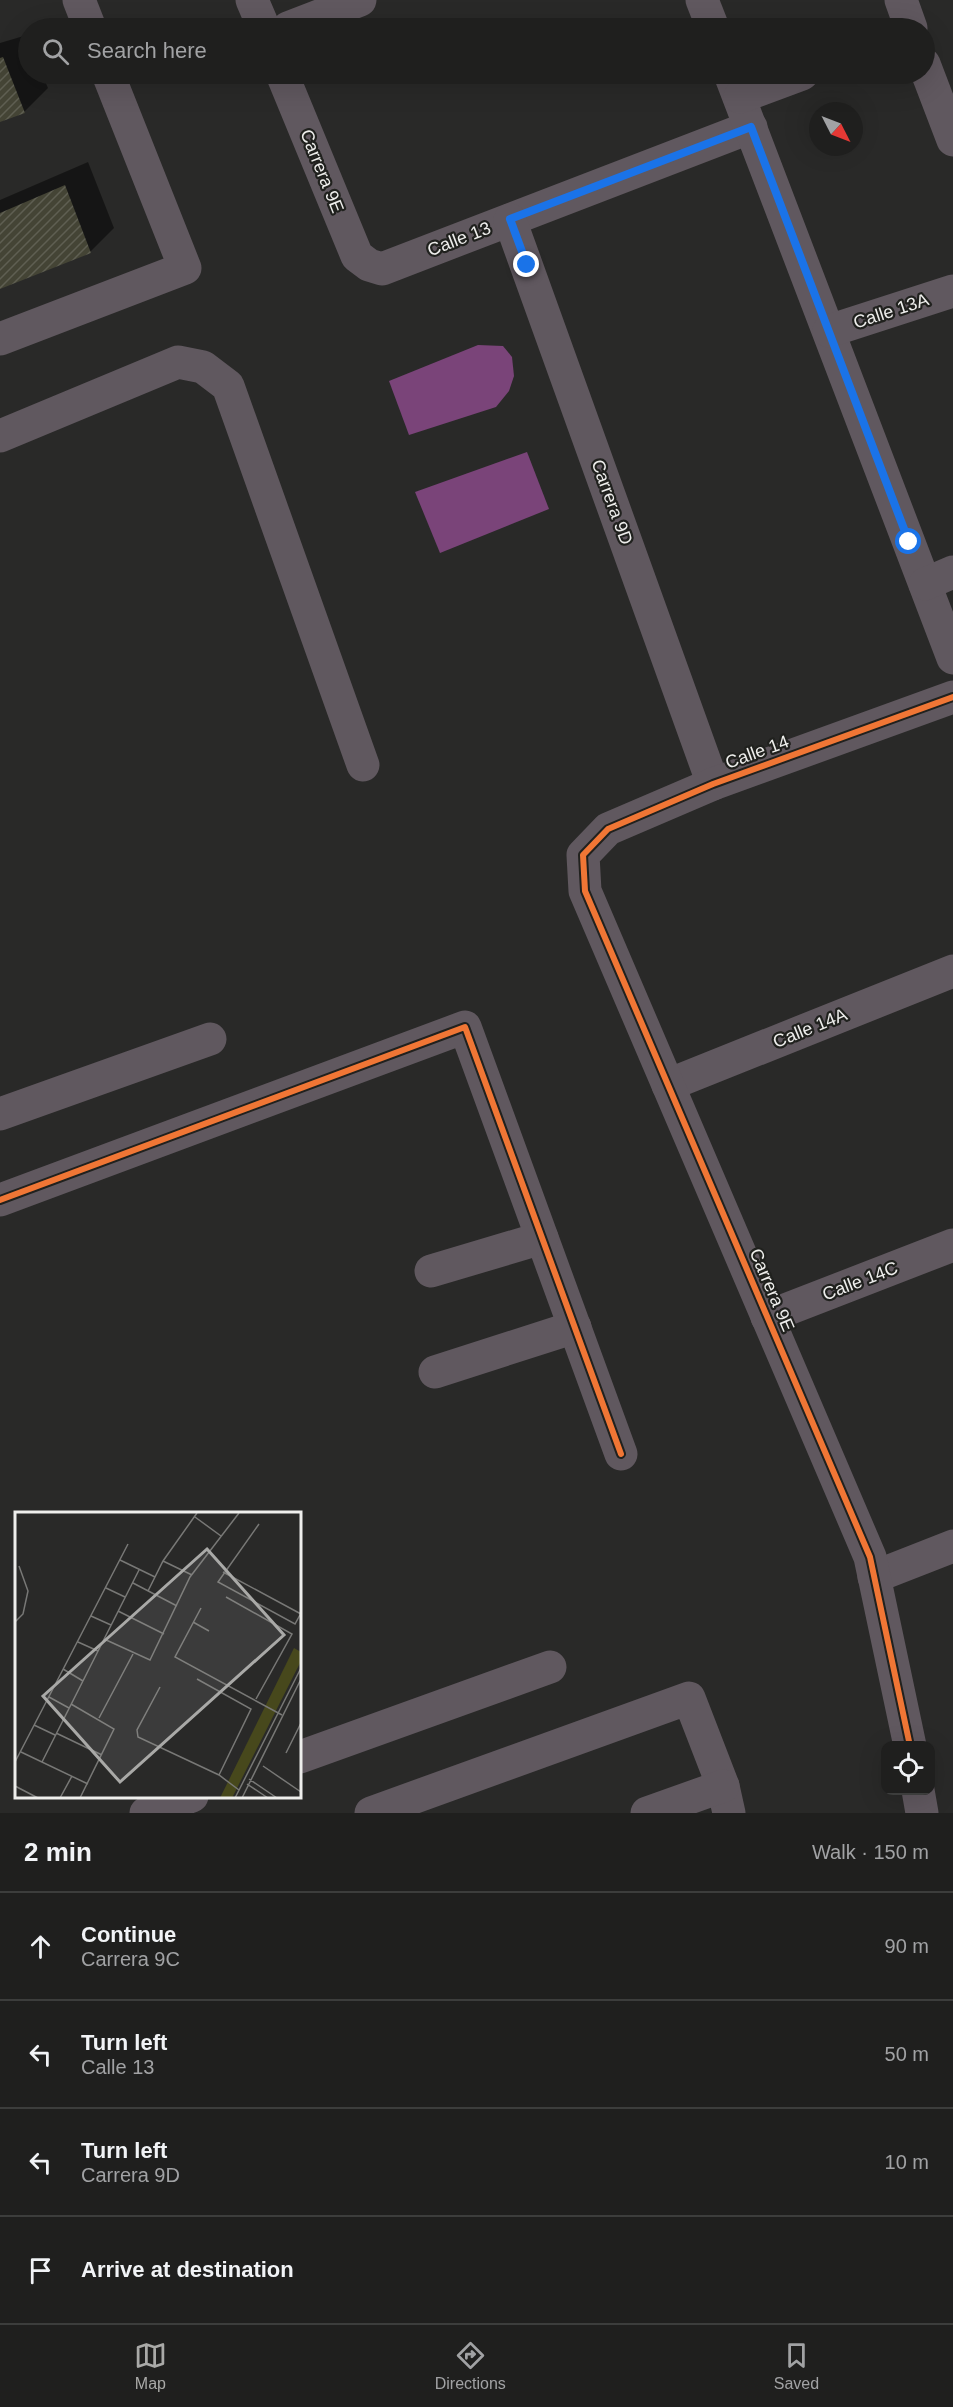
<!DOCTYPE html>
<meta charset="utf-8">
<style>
body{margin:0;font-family:Arial,sans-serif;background:#2c2c2b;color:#f1f3f6}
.controls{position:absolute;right:18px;bottom:18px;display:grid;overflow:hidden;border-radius:12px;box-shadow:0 6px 24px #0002}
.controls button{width:54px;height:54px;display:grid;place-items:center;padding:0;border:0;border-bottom:2px solid #3c3d3c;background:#1f1f1e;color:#f1f3f6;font:30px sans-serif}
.compass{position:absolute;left:809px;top:102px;width:54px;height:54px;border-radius:50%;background:#1f1f1e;box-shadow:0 6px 24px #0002;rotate:132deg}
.stop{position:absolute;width:18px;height:18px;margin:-14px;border:4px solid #1a73e8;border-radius:50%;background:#fff}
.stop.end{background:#1a73e8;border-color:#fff;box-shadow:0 2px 6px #0008}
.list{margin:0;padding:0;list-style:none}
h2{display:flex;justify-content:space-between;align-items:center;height:78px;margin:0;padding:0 24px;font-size:26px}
h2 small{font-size:20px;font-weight:400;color:#a1a2a4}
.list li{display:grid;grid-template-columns:39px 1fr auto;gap:18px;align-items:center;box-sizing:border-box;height:108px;padding:0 24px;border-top:2px solid #3c3d3c}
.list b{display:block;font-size:22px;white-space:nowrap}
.list p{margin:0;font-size:20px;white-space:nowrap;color:#a1a2a4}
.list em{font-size:20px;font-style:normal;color:#a1a2a4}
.icon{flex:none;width:33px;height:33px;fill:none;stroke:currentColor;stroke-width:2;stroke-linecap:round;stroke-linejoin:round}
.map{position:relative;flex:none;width:953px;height:1813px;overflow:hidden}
.search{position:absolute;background:#1f1f1e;box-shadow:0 6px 24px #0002;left:18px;right:18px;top:18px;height:66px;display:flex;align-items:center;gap:15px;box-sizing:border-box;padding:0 21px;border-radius:33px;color:#a1a2a4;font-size:22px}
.sheet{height:510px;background:#1f1f1e}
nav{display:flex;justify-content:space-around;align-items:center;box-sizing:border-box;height:84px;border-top:2px solid #3c3d3c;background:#1f1f1e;font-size:16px;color:#a1a2a4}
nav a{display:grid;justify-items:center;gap:3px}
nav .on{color:#a9a9a7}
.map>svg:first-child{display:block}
.water{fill:#7a4479}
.shadow{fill:#0007}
.building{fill:url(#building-hatch)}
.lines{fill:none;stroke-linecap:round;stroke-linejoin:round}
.minor{stroke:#60585f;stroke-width:33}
.cycleway-casing{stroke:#20211e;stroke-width:10}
.cycleway{stroke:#f07635;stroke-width:6}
.route{stroke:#1a73e8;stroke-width:8}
.labels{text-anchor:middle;stroke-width:4.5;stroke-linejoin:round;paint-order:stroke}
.street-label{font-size:18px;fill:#eeeeec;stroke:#20211e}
.inset-road{fill:none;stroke:#787876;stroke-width:1.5}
.view{fill:#a9a9a7;fill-opacity:0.15;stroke:#a9a9a7;stroke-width:3}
.inset-edge{fill:none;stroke:#eeeeec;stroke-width:3}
</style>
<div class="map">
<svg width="953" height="1813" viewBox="0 0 953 1813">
<defs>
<pattern id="building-hatch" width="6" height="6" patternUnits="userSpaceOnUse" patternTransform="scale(1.5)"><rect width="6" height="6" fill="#444435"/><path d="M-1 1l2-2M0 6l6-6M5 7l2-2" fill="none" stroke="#5f5f52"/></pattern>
</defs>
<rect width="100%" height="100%" fill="#292928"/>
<!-- water -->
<g class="water">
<path d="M478,345L503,346L512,357L514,376L509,391L496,407L409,435L389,381Z"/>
<path d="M527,452L549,509L440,553L415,492Z"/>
</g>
<!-- shadow -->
<g class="shadow">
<path d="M27,35L28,74H42L48,88L24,112L0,121V43Z"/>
<path d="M88,162L114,228L90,252L0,287V200Z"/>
</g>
<!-- building -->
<g class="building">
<path d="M3,57L25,113L0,122V58Z"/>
<path d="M65,185L91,253L0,289V213Z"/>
</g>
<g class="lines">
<!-- minor -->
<g class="minor">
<path d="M79,0L90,28"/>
<path d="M252,0L264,28"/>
<path d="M702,0L713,28"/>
<path d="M901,0L911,28"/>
<path d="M288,28L360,0"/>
<path d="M924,64L953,140"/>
<path d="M282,74L357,256L369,265L382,269L751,127"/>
<path d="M730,74L953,658"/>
<path d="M740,97L802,74"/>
<path d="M510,220L713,784"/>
<path d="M829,331L953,291"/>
<path d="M0,339L185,268L108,74"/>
<path d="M0,436L178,362L203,367L228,386L363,765"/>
<path d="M925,584L953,572"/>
<path d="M668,1085L953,971"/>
<path d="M0,1114L210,1039"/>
<path d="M0,1200L465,1027L621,1454"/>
<path d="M431,1271L542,1238"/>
<path d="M767,1317L953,1245"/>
<path d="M435,1372L575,1327"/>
<path d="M874,1577L953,1546"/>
<path d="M910,1746L870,1557L585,891L583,855L608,829L713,784L953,697"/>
<path d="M300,1757L550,1667"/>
<path d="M918,1790L922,1813"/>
<path d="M146,1813L192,1796"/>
<path d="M371,1813L689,1698L723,1786L729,1813"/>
<path d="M647,1813L723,1786"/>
</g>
<!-- cycleway casing -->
<g class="cycleway-casing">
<g id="cycleway">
<path d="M0,1200L465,1027L621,1454"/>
<path d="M910,1746L870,1557L585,891L583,855L608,829L713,784L953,697"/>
</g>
</g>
<!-- cycleway -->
<use href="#cycleway" class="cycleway"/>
</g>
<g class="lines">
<!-- route -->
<path class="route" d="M527,265L510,219L751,127L909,542"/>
</g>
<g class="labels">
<!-- street labels -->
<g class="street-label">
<text transform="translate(322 171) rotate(68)" y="6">Carrera 9E</text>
<text transform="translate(459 239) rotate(-21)" y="6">Calle 13</text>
<text transform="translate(891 311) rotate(-18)" y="6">Calle 13A</text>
<text transform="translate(612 502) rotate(70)" y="6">Carrera 9D</text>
<text transform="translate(757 752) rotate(-20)" y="6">Calle 14</text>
<text transform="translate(810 1028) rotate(-22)" y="6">Calle 14A</text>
<text transform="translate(860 1281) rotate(-21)" y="6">Calle 14C</text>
<text transform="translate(772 1290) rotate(67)" y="6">Carrera 9E</text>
</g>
</g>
<!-- overview -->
<g transform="translate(15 1512)">
<rect width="286" height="286" fill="#292928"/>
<path d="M279,136L286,140V149L217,286H205Z" fill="#47481c"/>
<path class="inset-road" d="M180,5L206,24M244,12L203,70L280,112L286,101M105,48L140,65M148,49L177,63M208,60L286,102M118,71L162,94M91,76L110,85M133,79L148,49L182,1M211,85L277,122L241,187M186,96L160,145L267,203M103,99L149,122M76,104L96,113M0,110L8,102L13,79L4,54M178,110L194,119M89,127L135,148L175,65L224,1M63,130L83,139M48,157L68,169M182,167L236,197L204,263M145,175L122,218L123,225L204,263L224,278M34,185L54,196M56,192L99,217L65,286M84,206L118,142M19,213L40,223M41,221L87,243M6,240L73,272M271,241L286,211M0,250L113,32M27,250L124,58M248,254L286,280M234,267L262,286M232,272L253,286M0,274L23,286M45,286L57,264M220,286L286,156M227,286L286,167"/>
<path class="view" d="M192,37L269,123L105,270L28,184Z"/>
<rect width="286" height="286" class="inset-edge"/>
</g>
</svg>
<div class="controls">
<button><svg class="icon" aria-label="locate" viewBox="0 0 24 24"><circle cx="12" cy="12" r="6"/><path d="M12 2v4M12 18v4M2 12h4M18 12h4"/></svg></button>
</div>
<svg class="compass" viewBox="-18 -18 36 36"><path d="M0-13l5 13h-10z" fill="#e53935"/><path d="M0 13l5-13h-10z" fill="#a1a2a4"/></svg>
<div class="stop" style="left:909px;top:542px"></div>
<div class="stop end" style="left:527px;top:265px"></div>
<div class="search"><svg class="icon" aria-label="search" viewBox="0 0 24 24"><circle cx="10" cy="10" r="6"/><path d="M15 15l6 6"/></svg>Search here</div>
</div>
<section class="sheet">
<h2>2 min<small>Walk · 150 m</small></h2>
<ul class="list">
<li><svg class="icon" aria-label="ahead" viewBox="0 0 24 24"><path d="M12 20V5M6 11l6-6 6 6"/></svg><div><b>Continue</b><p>Carrera 9C</p></div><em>90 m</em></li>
<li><svg class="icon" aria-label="left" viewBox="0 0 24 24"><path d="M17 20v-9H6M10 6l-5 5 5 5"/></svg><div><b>Turn left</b><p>Calle 13</p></div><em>50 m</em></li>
<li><svg class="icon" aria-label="left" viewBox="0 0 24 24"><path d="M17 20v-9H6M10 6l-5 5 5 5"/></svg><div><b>Turn left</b><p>Carrera 9D</p></div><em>10 m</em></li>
<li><svg class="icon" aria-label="arrive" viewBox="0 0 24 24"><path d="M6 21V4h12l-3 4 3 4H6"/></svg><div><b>Arrive at destination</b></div></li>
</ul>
</section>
<nav>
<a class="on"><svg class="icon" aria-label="map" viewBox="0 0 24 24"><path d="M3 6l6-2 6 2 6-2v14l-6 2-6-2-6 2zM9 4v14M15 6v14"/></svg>Map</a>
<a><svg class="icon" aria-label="directions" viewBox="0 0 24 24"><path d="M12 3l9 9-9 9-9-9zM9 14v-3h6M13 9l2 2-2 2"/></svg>Directions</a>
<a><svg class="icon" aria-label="saved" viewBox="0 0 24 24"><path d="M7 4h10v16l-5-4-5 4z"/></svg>Saved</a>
</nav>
